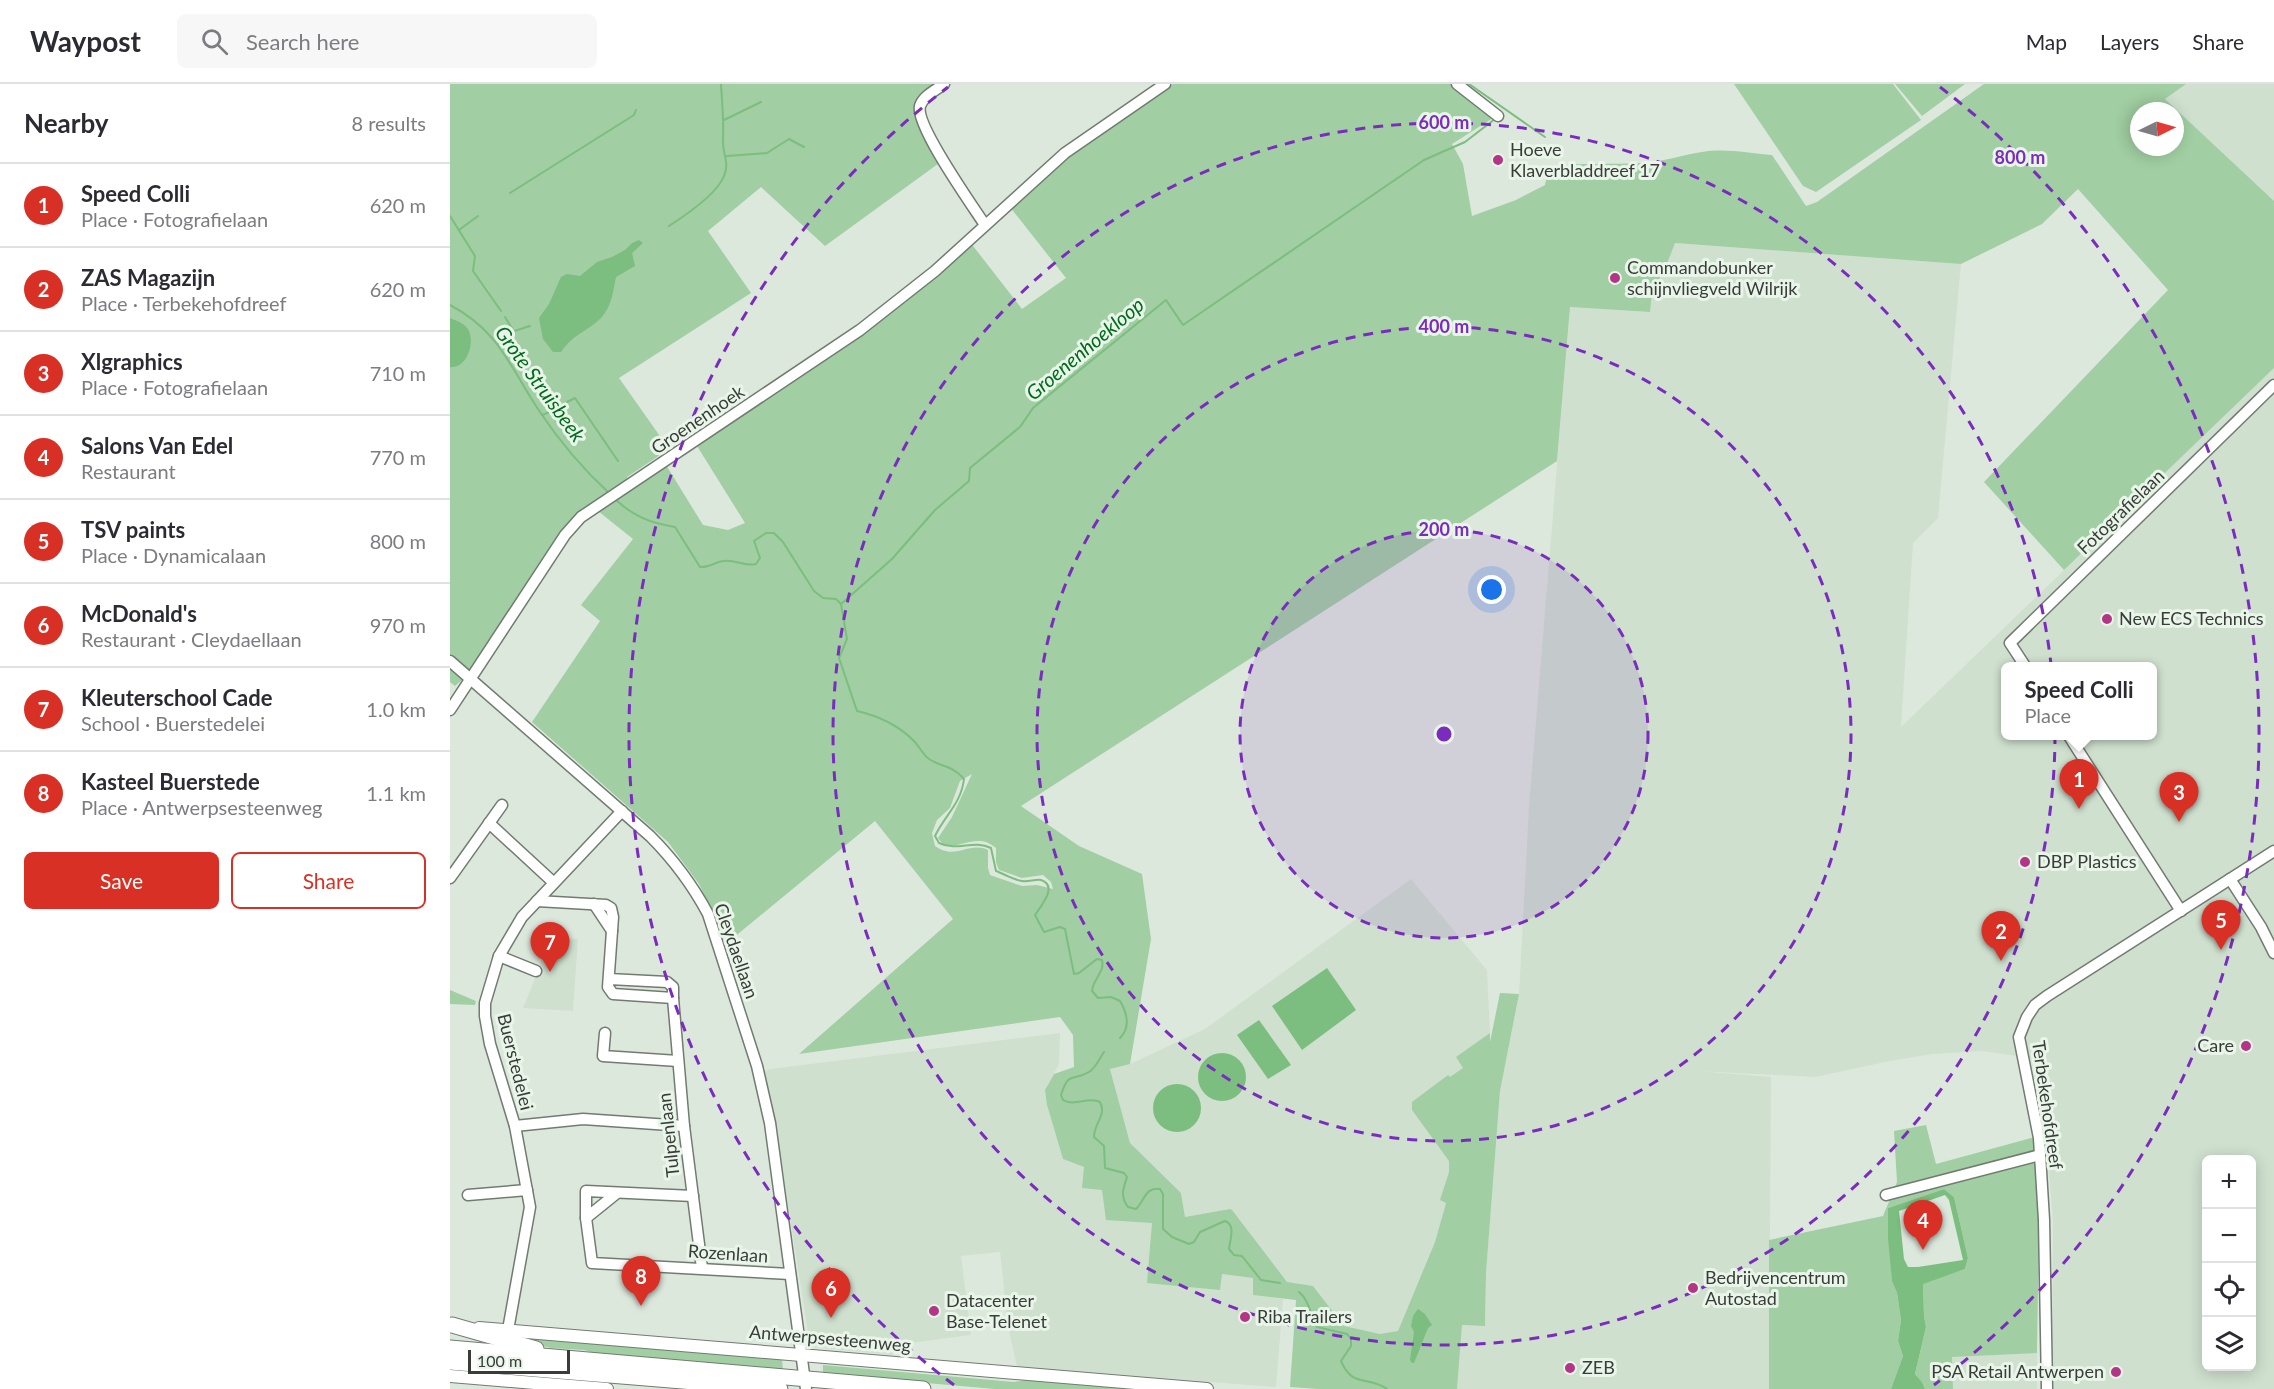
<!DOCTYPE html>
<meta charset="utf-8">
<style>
body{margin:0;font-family:Lato,sans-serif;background:#f7f7f7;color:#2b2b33}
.controls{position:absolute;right:18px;bottom:18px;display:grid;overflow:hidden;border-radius:9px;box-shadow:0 3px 15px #0003}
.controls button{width:54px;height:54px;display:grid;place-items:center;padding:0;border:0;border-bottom:2px solid #e1e1e2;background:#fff;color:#2b2b33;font:30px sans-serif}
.compass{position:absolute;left:1680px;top:18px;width:54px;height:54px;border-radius:50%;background:#fff;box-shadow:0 3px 15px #0003;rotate:85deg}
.scale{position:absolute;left:18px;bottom:15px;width:102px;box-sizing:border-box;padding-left:6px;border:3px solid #393d39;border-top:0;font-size:16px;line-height:21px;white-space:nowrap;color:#393d39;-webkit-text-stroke:4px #eaf5ea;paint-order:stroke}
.you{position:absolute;left:1042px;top:506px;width:21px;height:21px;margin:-15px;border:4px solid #fff;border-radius:50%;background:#1a73e8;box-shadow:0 0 0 9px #1a73e833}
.badge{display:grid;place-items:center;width:39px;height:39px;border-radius:50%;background:#d93025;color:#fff;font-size:20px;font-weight:700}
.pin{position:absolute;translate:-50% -50px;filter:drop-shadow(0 2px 3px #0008)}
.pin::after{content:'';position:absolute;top:32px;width:21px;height:18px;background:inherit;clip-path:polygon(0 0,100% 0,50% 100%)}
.popup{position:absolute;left:1551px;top:578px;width:156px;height:78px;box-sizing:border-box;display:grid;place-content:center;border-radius:9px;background:#fff;filter:drop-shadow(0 2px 4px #0005);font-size:20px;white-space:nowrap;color:#7c7c81}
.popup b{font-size:22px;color:#2b2b33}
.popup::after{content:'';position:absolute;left:50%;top:100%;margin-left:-12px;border:12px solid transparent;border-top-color:#fff}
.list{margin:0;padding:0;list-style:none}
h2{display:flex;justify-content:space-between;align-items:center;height:78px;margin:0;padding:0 24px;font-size:26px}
h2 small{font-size:20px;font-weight:400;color:#7c7c81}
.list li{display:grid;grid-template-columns:39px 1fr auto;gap:18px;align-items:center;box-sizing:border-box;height:84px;padding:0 24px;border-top:2px solid #e1e1e2}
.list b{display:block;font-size:22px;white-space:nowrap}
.list p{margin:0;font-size:20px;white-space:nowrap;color:#7c7c81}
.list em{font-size:20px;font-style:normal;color:#7c7c81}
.actions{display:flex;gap:12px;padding:18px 24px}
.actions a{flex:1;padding:14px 0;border:2px solid #d93025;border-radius:9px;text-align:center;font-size:21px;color:#d93025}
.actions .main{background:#d93025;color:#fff}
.icon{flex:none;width:33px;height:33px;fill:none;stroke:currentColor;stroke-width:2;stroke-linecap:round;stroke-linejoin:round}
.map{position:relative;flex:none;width:1824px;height:1305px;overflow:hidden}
header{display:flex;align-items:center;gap:36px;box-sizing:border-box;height:84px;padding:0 30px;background:#fff;border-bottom:2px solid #e1e1e2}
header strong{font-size:28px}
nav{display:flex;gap:33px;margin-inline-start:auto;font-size:21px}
.search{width:420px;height:54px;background:#f7f7f7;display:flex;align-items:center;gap:15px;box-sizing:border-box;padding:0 21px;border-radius:9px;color:#7c7c81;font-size:22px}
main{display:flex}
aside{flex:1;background:#fff}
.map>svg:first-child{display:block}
.built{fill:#cfe0cf;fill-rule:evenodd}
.green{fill:#a1cea2;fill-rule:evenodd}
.water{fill:#7bbe7f;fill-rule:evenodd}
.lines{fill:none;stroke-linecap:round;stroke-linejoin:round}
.stream{stroke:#7bbe7f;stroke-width:2}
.minor-casing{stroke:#717b71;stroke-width:13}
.major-casing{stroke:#717b71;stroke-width:14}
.highway-casing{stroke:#717b71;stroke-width:17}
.minor{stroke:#fff;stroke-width:10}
.major{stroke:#fff;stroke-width:12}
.highway{stroke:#fff;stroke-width:15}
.ring{fill:none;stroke:#7b2cbf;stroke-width:3;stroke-dasharray:10 8}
.poi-dot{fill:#b33686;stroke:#eaf5ea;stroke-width:2}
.labels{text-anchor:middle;stroke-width:6;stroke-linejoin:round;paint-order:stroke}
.poi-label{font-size:18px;fill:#393d39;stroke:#eaf5ea;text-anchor:start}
.street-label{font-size:18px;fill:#393d39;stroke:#eaf5ea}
.water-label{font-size:20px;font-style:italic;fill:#006b1c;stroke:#eaf5ea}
.centre{fill:#7b2cbf;stroke:#eaf5ea;stroke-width:3}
.ring-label{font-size:18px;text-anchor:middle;font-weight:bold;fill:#7b2cbf;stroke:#eaf5ea;stroke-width:6;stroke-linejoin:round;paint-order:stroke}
</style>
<header>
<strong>Waypost</strong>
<div class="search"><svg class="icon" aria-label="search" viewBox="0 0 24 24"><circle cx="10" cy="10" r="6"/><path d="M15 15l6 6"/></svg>Search here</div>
<nav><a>Map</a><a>Layers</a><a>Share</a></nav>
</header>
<main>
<aside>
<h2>Nearby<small>8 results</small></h2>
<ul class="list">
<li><span class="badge">1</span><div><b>Speed Colli</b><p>Place · Fotografielaan</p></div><em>620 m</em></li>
<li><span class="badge">2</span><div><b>ZAS Magazijn</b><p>Place · Terbekehofdreef</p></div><em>620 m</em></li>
<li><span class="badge">3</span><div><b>Xlgraphics</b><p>Place · Fotografielaan</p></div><em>710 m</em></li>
<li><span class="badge">4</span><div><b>Salons Van Edel</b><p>Restaurant</p></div><em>770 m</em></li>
<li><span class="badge">5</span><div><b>TSV paints</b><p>Place · Dynamicalaan</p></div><em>800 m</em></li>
<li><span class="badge">6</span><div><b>McDonald's</b><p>Restaurant · Cleydaellaan</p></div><em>970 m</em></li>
<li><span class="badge">7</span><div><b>Kleuterschool Cade</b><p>School · Buerstedelei</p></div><em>1.0 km</em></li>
<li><span class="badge">8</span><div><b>Kasteel Buerstede</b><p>Place · Antwerpsesteenweg</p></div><em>1.1 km</em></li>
</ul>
<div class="actions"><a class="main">Save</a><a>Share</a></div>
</aside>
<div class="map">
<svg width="1824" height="1305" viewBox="0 0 1824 1305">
<rect width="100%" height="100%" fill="#dde8dd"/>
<!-- built -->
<g class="built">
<path d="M1736,0H1824V117L1715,15Z"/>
<path d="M1225,159L1511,180L1488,434L1463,459L1451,643L1824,284V1305H1602L1603,1137L1596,1053L1581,974L1533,967L1482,970L1440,977L1365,993L1247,987L1321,993L1319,1305H1007L1012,1241L1035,1242L1036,1189L1050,1007L1069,910L1079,722L1120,223L1199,228L1202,208L1215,185ZM1556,582H1702V652H1556ZM1756,1076H1802V1282H1756Z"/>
<path d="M961,795L1037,886L1040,949L1038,967L985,1158L948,1247L930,1250L894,1242L863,1202L837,1199L780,1125L735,1133L731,1109L680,1059L660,985L680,980L755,945Z"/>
<path d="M102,854L128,855L123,927L73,924L86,892L54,879L58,870L89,883Z"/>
<path d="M610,949L609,980L595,1006L597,1021L613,1075L634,1083L652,1106L702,1138L770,1206L771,1190L804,1194V1211L833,1215L826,1303L567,1283L558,1242L550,1168L511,1172L521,1251L445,1261L443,1271L363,1263L360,1261L325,1038L314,988L320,985Z"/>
<path d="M1587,1269V1305H1503L1502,1273Z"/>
</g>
<!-- green -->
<g class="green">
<path d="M0,0H488L467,22L492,77L375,162L311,103L258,147L301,209L169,294L219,365L177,393L179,397L130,431L29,581L5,602L0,598Z"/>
<path d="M723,0H1001L1043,34L1002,60L1013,80L1022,132L1066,116L1095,101L1099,83C1130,78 1161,81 1192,79C1213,78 1232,71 1252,68C1274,64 1299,69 1322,71L1356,122L1367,118L1534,0H1736L1715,15L1824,117V284L1614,486L1534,398L1718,206L1628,105L1592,140L1511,180L1225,159L1215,185L1202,208L1200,228L1120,223L1107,377L571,722L629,762L692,790L701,855L680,980L660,985L680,1059L731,1109L735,1133L780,1125L782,1126L837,1198L863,1202L894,1242L930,1250L948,1247L985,1158L996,1119L990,1116L999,1088V1077L962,1026V1018L998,991L1000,993L1013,984L1006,973L1040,949V958L1050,909L1069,910L1050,1007L1036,1189L1035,1242L1012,1241L1007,1305H868L840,1303L846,1216L803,1211V1194L772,1190L770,1206L697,1199L702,1139L656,1136L652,1106L632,1104L634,1083L613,1075L597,1021L595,1006L604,990L624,983L623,951L610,933L349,970L503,835L425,737L277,859L249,800L218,758L82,638L150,537L131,521L183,455L148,427L216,381L253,441L278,446L295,439L247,362L402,259L520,158L572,225L616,194L560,123L625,65ZM1689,27H1725V63H1689ZM522,690L502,733L488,754C501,775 524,744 546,764V778L549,786L572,794L593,791L601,798L603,805L587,801L572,802L540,791L538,784V766C518,757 506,777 485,762L482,749L487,736L500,724L510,697Z"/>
<path d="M1284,0H1443L1471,36L1366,108L1353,102Z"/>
<path d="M1445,0H1515L1472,32Z"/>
<path d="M0,906L26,917L25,921L0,920Z"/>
<path d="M1476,1041L1486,1080L1585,1053L1590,1071L1585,1082L1589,1137L1587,1269L1502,1273L1503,1305H1475L1472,1298L1465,1290L1476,1243L1474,1232L1473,1199L1515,1185L1518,1174L1504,1113L1494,1105L1438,1124L1442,1196L1447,1209L1451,1236L1448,1257L1453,1272L1441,1305H1319V1156L1433,1132L1447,1098L1444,1047Z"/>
<path d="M72,1253L332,1275L333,1287L155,1272L134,1266L101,1264L72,1257Z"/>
<path d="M373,1281L564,1298L575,1296L680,1305H545L373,1290Z"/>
</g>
<!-- water -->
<g class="water">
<path d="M189,156L193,159L182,169L185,182L166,193C163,207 162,222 151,234C138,247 123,250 111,268H103L93,255L89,234L99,220L111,193L117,190L130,192L147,178L162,173L175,166L182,159Z"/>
<path d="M0,234C7,237 16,240 19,247C25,261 16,285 0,283Z"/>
<path d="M877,884L906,926L852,966L822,922Z"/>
<path d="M809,936L841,981L818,995L787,951Z"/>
<circle cx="772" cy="993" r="24"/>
<circle cx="727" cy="1024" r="24"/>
<path d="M1494,1105L1504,1113L1518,1174L1515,1185L1473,1200L1474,1232L1476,1243L1465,1290L1472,1298L1475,1305H1441L1453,1272L1448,1257L1451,1236L1447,1209L1442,1197L1438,1154V1124ZM1495,1111L1499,1116L1513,1176L1468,1183H1458L1454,1175L1449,1127Z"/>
<path d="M968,1225L975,1230L982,1241L978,1244L964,1279H962L960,1276L964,1248L961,1242L963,1232Z"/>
</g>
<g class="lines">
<!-- stream -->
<g class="stream">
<path d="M1019,0L1095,53"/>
<path d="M274,36L311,18"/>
<path d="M277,72L317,69L339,55L354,63"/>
<path d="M60,109L184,31L186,26"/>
<path d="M0,132L25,172L23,187L51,227"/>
<path d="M219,142C236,131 267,110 274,92C280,78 272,69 273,56C274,37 272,19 271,0"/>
<path d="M9,146L28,132"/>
<path d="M0,221C51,248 60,284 90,328C110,358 133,385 159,409"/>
<path d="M55,233L63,246"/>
<path d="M58,249L80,242"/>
<path d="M46,257L54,252"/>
<path d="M103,325L125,314L168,377"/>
<path d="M92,331L100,328"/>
<path d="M165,415C183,432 200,439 225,443L250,483C260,484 264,478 273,477C285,475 295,483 306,480L310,474L304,457L316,449H324L333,458L364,507L373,514L386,515L391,520L397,555L389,574L407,627C429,632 448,641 464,657C469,662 473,671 479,675C491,683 504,682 514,695C511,720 495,731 485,752L489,759C508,768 523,755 541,764L546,787C554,790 564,796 572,797C579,798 585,795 591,796C609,802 590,823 585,831L594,848L610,843L615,845L624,890L629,889L647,875L652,876C655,888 643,895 642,907L648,914L661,913L670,917C677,929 681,943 670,954"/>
<path d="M391,520L442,475L485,426L519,397L520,384L570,343L583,324L716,216L733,241L974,76L1015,58L1045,35"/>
<path d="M654,968C650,974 646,984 639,988C622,998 619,986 611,1011L613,1016C625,1023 638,1012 650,1018C657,1031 644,1039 644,1053L654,1062L655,1084L674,1089L677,1093C673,1105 670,1112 678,1123L686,1125C695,1116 695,1103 710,1105L713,1110V1145L722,1153L739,1160L744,1158L750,1148L775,1137C786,1141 780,1155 779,1165L784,1171L792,1172L811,1196L830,1199"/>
<path d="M849,1208C860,1217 860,1232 867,1243L897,1250L901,1255V1262L891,1277C903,1305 918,1291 937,1305"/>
</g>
<!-- minor casing -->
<g class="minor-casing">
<g id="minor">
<path d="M494,0C486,6 473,12 470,22C465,41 522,121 535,141"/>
<path d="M1007,0L1048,32"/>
<path d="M0,577L200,752C224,776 242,800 258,830L307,982L320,1039L356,1305"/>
<path d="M1575,582L1560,559L1824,301"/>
<path d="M0,626L115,451L131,433L410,246L485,187L615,69L715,0"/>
<path d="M1619,652L1731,827"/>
<path d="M39,739L103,798"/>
<path d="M0,794L52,721"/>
<path d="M1780,795L1811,843L1824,869"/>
<path d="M87,817L156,821L161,824L163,833L158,903L163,910L223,914V903L217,898L159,895"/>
<path d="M144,820L162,847"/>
<path d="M49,872L86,887"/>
<path d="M223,914L234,1042L252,1184"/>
<path d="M155,949L153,972L228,977"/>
<path d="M65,1042L133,1035L234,1042"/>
<path d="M18,1111L77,1106"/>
<path d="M1436,1111L1590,1071"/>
<path d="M243,1112L136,1107V1134L142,1179L340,1190"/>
<path d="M136,1134L167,1109"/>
<path d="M58,1246L80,1123L65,1042L40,960L35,932V919L49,872L72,833L172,727"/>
<path d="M1597,1305L1594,1136L1589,1054L1569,953L1577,933L1585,921L1597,912L1824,767"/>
</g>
</g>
<!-- major casing -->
<g class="major-casing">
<g id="major">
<path d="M29,1244L757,1305"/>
<path d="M0,1292L157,1305"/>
</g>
</g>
<!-- highway casing -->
<g class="highway-casing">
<g id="highway">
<path d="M2,1241L86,1265"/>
<path d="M0,1264L473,1305"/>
<path d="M0,1278L330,1305"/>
</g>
</g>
<!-- minor -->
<use href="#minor" class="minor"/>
<!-- major -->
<use href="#major" class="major"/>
<!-- highway -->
<use href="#highway" class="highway"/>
</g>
<!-- distance rings -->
<circle cx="994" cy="650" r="204" fill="#7b2cbf" fill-opacity=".12"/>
<g class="ring">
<circle cx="994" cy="650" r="204"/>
<circle cx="994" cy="650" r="407"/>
<circle cx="994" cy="650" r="611"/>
<path d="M504 1301A815 815 0 0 1 498 3M1490 3A815 815 0 0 1 1484 1301"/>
</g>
<!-- markers -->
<g class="poi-dot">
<circle cx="1048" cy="76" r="6"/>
<circle cx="1165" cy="194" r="6"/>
<circle cx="1657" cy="535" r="6"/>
<circle cx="1575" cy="778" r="6"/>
<circle cx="1796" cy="962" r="6"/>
<circle cx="1243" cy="1204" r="6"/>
<circle cx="484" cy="1227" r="6"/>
<circle cx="795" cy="1233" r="6"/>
<circle cx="1120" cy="1284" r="6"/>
<circle cx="1666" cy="1288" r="6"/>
</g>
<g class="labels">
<!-- poi labels -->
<g class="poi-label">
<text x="1060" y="72">Hoeve<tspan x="1060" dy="21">Klaverbladdreef 17</tspan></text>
<text x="1177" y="190">Commandobunker<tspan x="1177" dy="21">schijnvliegveld Wilrijk</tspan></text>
<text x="1669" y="541">New ECS Technics</text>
<text x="1587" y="784">DBP Plastics</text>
<text x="1784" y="968" text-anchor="end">Care</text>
<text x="1255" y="1200">Bedrijvencentrum<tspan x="1255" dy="21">Autostad</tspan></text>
<text x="496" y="1223">Datacenter<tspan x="496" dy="21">Base-Telenet</tspan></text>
<text x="807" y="1239">Riba Trailers</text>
<text x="1132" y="1290">ZEB</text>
<text x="1654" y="1294" text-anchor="end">PSA Retail Antwerpen</text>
</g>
<!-- street labels -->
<g class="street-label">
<text transform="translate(248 336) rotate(-34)" y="6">Groenenhoek</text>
<text transform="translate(1671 428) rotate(-44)" y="6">Fotografielaan</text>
<text transform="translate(286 867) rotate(71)" y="6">Cleydaellaan</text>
<text transform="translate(65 978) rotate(76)" y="6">Buerstedelei</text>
<text transform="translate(1597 1021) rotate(82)" y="6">Terbekehofdreef</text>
<text transform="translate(219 1051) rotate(-96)" y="6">Tulpenlaan</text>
<text transform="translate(278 1170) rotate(4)" y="6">Rozenlaan</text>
<text transform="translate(380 1255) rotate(5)" y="6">Antwerpsesteenweg</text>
</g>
<!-- water labels -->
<g class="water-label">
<text transform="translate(635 265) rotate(-40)" y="7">Groenenhoekloop</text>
<text transform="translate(90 300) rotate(54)" y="7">Grote Struisbeek</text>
</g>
</g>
<circle cx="994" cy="650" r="9" class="centre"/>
<g class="ring-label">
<text x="994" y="45">600 m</text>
<text x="1570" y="80">800 m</text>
<text x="994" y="249">400 m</text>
<text x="994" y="452">200 m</text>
</g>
</svg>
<div class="controls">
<button>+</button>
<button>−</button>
<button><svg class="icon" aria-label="locate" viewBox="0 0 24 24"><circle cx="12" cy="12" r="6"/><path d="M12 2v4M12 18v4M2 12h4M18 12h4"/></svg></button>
<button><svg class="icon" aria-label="layers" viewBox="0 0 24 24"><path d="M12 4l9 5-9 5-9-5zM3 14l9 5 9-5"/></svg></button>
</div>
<svg class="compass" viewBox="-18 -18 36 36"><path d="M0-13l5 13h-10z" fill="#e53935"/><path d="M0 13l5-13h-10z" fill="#7c7c81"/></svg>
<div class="scale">100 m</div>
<div class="you"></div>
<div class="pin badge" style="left:1629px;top:725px">1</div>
<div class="popup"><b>Speed Colli</b>Place</div>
<div class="pin badge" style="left:1551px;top:877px">2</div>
<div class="pin badge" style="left:1729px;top:738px">3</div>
<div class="pin badge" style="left:1473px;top:1166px">4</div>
<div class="pin badge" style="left:1771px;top:866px">5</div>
<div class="pin badge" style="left:381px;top:1234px">6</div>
<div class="pin badge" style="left:100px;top:888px">7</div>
<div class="pin badge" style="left:191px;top:1222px">8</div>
</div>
</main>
